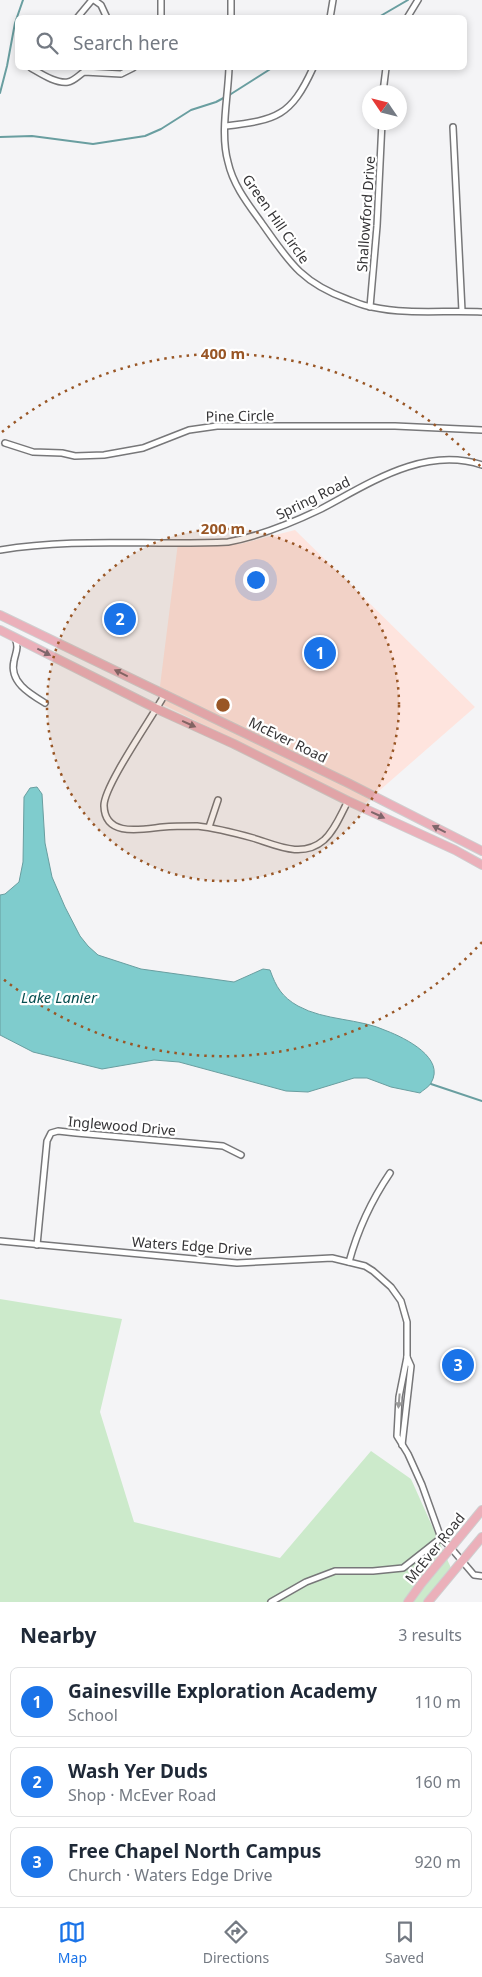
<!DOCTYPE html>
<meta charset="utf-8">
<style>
body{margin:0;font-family:"Noto Sans",sans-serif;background:#f2f2f3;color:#1f2937}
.compass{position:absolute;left:362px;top:85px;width:45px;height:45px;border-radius:50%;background:#fff;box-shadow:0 2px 8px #0003;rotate:305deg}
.you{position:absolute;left:255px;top:579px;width:18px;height:18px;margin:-12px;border:4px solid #fff;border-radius:50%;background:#1a73e8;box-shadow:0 0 0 8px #1a73e833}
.badge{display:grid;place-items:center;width:32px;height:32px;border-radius:50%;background:#1a73e8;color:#fff;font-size:16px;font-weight:700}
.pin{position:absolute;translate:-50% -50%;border:2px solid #fff;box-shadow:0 1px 5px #0006}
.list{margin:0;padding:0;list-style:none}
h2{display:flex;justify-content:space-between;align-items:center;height:65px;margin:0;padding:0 20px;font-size:21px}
h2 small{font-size:16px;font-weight:400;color:#747a83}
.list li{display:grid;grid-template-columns:32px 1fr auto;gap:15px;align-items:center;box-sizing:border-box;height:70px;margin:0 10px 10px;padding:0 10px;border:1px solid #e0e1e3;border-radius:8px}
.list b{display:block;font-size:19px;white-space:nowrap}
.list p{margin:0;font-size:16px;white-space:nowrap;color:#747a83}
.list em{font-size:16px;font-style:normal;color:#747a83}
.icon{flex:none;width:28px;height:28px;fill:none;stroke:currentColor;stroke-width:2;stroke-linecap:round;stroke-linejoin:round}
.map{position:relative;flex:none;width:482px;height:1602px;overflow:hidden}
.search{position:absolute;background:#fff;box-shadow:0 2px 8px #0003;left:15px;right:15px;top:15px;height:55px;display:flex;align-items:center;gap:12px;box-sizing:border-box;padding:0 18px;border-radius:8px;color:#747a83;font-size:19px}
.sheet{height:305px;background:#fff}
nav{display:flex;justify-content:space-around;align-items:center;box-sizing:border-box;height:70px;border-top:1px solid #e0e1e3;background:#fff;font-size:14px;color:#747a83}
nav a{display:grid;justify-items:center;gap:2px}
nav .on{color:#1a73e8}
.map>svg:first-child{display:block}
.education{fill:#fee4de}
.green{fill:#cceacb}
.water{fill:#7fcccd;stroke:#699ea0}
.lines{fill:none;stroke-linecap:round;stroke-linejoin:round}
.stream{stroke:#699ea0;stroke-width:2}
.minor-casing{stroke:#777779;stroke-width:8}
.primary-casing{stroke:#cfcecf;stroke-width:10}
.minor{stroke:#fff;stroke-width:5}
.primary{stroke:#ebb0ba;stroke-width:8}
.oneway{fill:#7e666b}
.oneway2{fill:#9a9a9a}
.ring{fill:none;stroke:#995625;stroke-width:2.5;stroke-dasharray:2.5 5}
.labels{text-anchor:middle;stroke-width:4.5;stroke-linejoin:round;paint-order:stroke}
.street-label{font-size:14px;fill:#353436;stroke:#fff}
.water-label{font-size:15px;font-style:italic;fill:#085051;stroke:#fff}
.centre{fill:#995625;stroke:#fff;stroke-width:2.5}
.ring-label{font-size:15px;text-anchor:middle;font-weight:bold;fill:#995625;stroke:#fff;stroke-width:4.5;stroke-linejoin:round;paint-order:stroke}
</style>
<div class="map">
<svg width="482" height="1602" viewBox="0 0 482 1602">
<rect width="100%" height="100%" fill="#f4f4f6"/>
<!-- education -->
<path class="education" d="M295,530L475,707L364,804L158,702L178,543L240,544Z"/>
<!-- green -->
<path class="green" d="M0,1299L122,1319L100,1412L134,1522L280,1558L371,1451L411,1479L451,1568L424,1602H0Z"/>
<!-- water -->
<path class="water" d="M37,787L42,794L45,843L52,877L65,907L80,936L88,946L98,955L141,969L234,982L263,969L270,970C276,987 282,997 298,1006C325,1021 359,1018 387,1031C405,1038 446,1058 431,1083C429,1087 423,1090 420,1093L391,1087L367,1078H354L308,1092L286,1091L179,1062L154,1060L102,1069L33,1052L0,1035V895L5,894L19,882L23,862L24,797L30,788Z"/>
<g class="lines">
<!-- stream -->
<g class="stream">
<path d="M377,18L408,0"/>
<path d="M0,93L7,66L15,23L23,0"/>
<path d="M0,137L32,136L93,144L145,136L161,129L191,110L216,102L231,94L272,68"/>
<path d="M431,1084L482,1101"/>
</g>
<!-- minor casing -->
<g class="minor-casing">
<g id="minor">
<path d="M94,0L101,5L107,18"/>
<path d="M77,18L92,0"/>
<path d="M161,18V0"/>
<path d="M231,18V0"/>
<path d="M330,18L333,0"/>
<path d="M407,18L418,0"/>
<path d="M31,68C40,73 56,84 68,82C74,81 79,75 84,72L121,74L133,68"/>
<path d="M229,68C228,98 220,133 228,162C233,185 248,204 261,222C288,260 300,282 347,299C355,302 363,306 372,307C408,315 446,310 482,312"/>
<path d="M383,92L386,68"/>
<path d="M226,126C277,120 291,116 313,68"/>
<path d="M453,127L462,311"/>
<path d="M370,307L377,226L382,122"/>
<path d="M5,443L33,452L62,453L75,456L104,455L143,448L189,430L217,426H395L482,430"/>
<path d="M0,550C76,537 152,546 228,542C260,536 292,523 321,509C370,483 424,446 482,465"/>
<path d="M15,638C19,648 16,651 14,661C9,682 30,694 45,703"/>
<path d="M165,694C153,716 103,787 104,806C105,838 143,829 163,827C174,826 186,826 197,826C216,828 235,833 253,838C276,845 302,859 324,840C335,830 341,814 348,801"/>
<path d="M209,827L218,800"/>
<path d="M0,1241L237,1263L332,1258L365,1266L373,1271L391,1287L401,1301L407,1322V1357L399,1397L397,1436L408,1454L422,1485L441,1538L451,1548L474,1575L482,1576"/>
<path d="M37,1245L47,1141L51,1133L58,1131L76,1133L223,1146L241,1155"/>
<path d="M349,1262C358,1229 371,1201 390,1173"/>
<path d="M402,1445L411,1366L407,1357"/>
<path d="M271,1602L306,1582L335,1571H373L403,1568L441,1538"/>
</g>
</g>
<!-- primary casing -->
<g class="primary-casing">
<g id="primary">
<path d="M0,615L348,783L482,851"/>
<path d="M0,630L157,709L234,744L348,801L455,850L482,865"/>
<path d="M408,1602L421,1584L482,1510"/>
<path d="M428,1602L482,1537"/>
</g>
</g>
<!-- minor -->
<use href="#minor" class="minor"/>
<!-- primary -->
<use href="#primary" class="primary"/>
</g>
<!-- one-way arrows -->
<defs><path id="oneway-solid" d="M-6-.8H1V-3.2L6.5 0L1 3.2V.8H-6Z" transform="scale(1.25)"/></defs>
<g class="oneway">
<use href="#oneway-solid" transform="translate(44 652) rotate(27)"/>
<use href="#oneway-solid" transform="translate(121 673) rotate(-154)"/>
<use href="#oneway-solid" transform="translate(189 724) rotate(24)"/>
<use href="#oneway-solid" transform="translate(378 815) rotate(25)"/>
<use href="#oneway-solid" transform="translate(439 829) rotate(-153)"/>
</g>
<use class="oneway2" href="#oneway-solid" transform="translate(399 1401) rotate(95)"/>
<!-- distance rings -->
<circle cx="223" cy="705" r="176" fill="#995625" fill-opacity=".12"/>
<g class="ring">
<circle cx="223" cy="705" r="176"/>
<path d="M482 942A351 351 0 0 1 2 978M2 432A351 351 0 0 1 482 468"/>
</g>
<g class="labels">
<!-- street labels -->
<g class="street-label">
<text transform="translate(366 214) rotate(-86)" y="5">Shallowford Drive</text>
<text transform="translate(276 219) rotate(55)" y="5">Green Hill Circle</text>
<text transform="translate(240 416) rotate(-1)" y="5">Pine Circle</text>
<text transform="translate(313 498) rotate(-26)" y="5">Spring Road</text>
<text transform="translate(288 740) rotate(26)" y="5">McEver Road</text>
<text transform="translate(122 1126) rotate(5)" y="5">Inglewood Drive</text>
<text transform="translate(192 1246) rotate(4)" y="5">Waters Edge Drive</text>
<text transform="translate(435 1548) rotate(-51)" y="5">McEver Road</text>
</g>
<!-- water labels -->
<g class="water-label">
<text x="59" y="1003">Lake Lanier</text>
</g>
</g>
<circle cx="223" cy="705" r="8" class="centre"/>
<g class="ring-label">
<text x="223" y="359">400 m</text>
<text x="223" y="534">200 m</text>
</g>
</svg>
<svg class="compass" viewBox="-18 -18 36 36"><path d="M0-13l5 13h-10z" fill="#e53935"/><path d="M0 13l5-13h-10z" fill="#747a83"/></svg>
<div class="you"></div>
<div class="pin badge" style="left:320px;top:653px">1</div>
<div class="pin badge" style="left:120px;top:619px">2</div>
<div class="pin badge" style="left:458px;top:1365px">3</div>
<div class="search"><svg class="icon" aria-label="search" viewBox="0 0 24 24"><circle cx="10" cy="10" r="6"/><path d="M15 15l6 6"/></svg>Search here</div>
</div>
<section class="sheet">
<h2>Nearby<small>3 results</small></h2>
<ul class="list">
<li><span class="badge">1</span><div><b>Gainesville Exploration Academy</b><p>School</p></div><em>110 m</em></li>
<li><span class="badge">2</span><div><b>Wash Yer Duds</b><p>Shop · McEver Road</p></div><em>160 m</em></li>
<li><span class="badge">3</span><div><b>Free Chapel North Campus</b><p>Church · Waters Edge Drive</p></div><em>920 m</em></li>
</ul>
</section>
<nav>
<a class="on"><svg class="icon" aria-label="map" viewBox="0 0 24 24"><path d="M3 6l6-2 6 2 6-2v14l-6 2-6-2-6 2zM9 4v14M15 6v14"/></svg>Map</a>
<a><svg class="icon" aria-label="directions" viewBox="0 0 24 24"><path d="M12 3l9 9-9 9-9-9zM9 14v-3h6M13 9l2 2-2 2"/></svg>Directions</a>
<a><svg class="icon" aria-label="saved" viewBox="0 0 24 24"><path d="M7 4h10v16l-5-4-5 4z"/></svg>Saved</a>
</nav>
